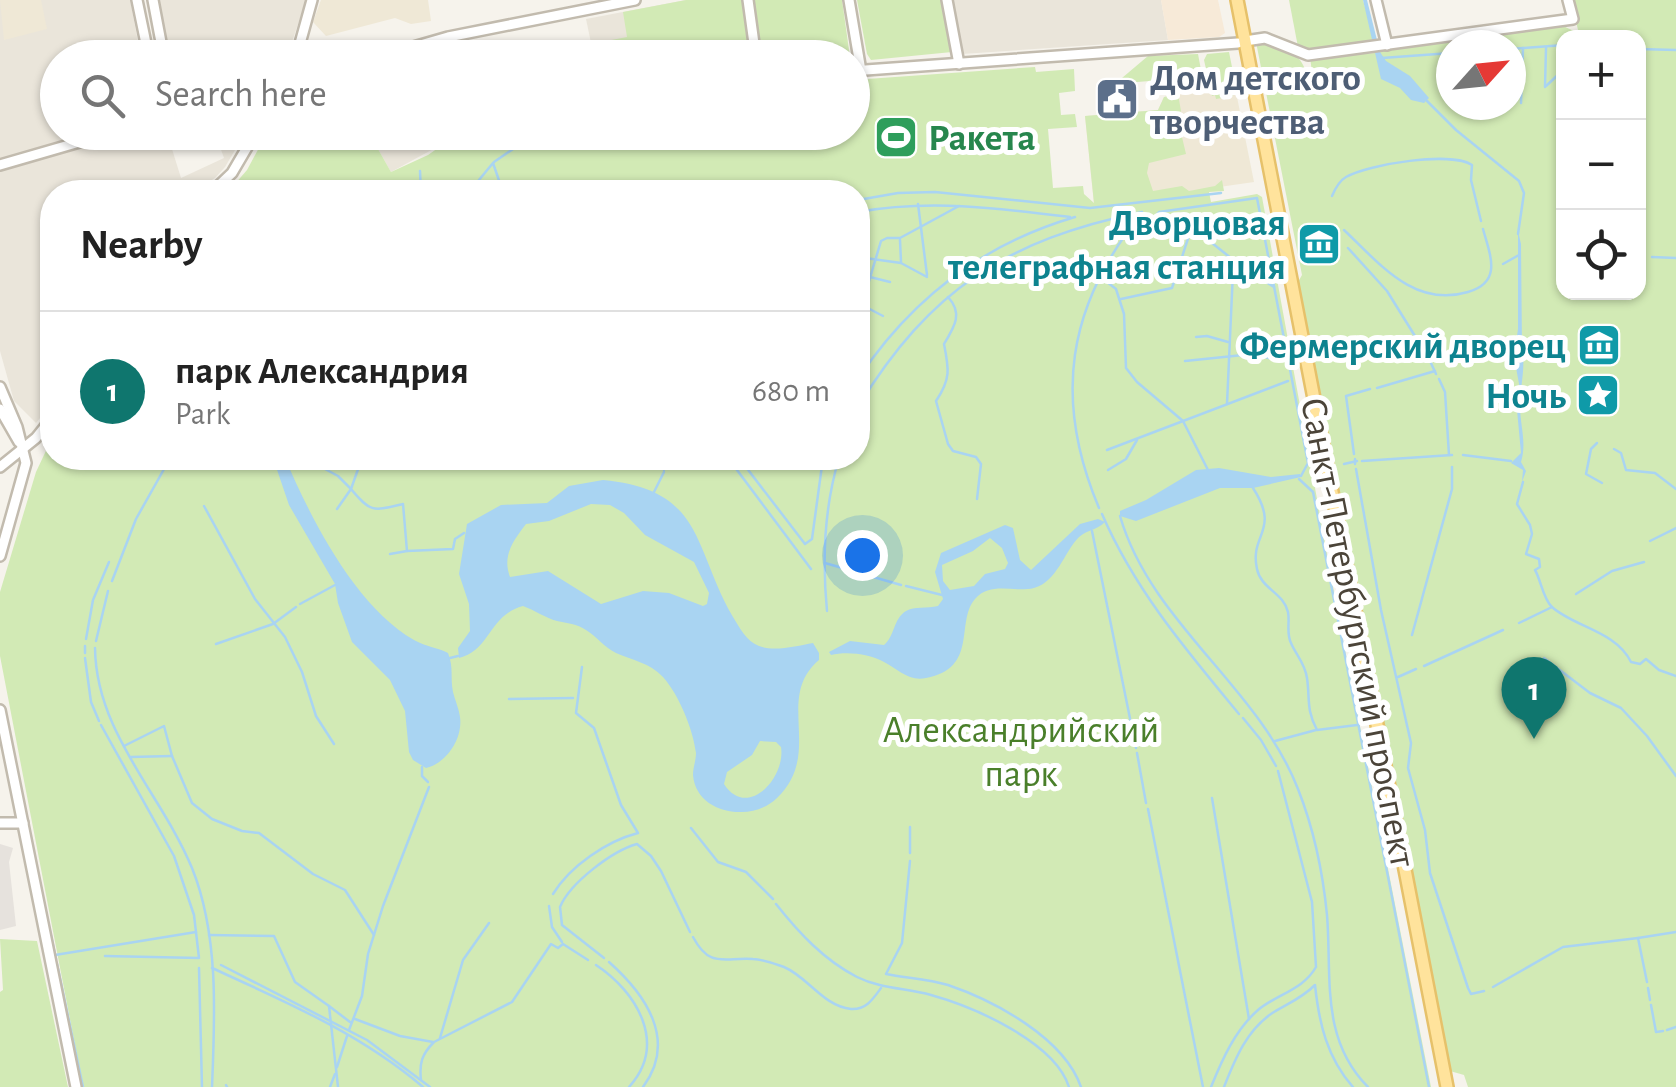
<!DOCTYPE html>
<meta charset="utf-8">
<style>
body{margin:0;font-family:"Alegreya Sans",sans-serif;background:#f6f6f6;color:#222}
.controls{position:absolute;right:30px;top:30px;display:grid;overflow:hidden;border-radius:20px;box-shadow:0 2px 8px #0004}
.controls button{width:90px;height:90px;display:grid;place-items:center;padding:0;border:0;border-bottom:2px solid #e0e0e0;background:#fff;color:#222;font:50px sans-serif}
.compass{position:absolute;left:1436px;top:30px;width:90px;height:90px;border-radius:50%;background:#fff;box-shadow:0 2px 8px #0004;rotate:63deg}
.you{position:absolute;left:862px;top:555px;width:35px;height:35px;margin:-25px;border:8px solid #fff;border-radius:50%;background:#1a73e8;box-shadow:0 0 0 15px #1a73e833}
.badge{display:grid;place-items:center;width:65px;height:65px;border-radius:50%;background:#0f766e;color:#fff;font-size:32px;font-weight:700}
.pin{position:absolute;translate:-50% -82px;filter:drop-shadow(0 2px 5px #0008)}
.pin::after{content:'';position:absolute;top:52px;width:35px;height:30px;background:inherit;clip-path:polygon(0 0,100% 0,50% 100%)}
.list{margin:0;padding:0;list-style:none}
h2{display:flex;justify-content:space-between;align-items:center;height:130px;margin:0;padding:0 40px;font-size:42px}
h2 small{font-size:32px;font-weight:400;color:#767676}
.list li{display:grid;grid-template-columns:65px 1fr auto;gap:30px;align-items:center;box-sizing:border-box;height:160px;padding:0 40px;border-top:2px solid #e0e0e0}
.list b{display:block;font-size:38px;white-space:nowrap}
.list p{margin:0;font-size:32px;white-space:nowrap;color:#767676}
.list em{font-size:32px;font-style:normal;color:#767676}
.icon{flex:none;width:55px;height:55px;fill:none;stroke:currentColor;stroke-width:2;stroke-linecap:round;stroke-linejoin:round}
.map{position:relative;flex:none;width:1676px;height:1087px;overflow:hidden}
.search{position:absolute;background:#fff;box-shadow:0 2px 8px #0004;left:40px;top:40px;width:830px;height:110px;display:flex;align-items:center;gap:25px;box-sizing:border-box;padding:0 35px;border-radius:55px;color:#767676;font-size:38px}
.panel{position:absolute;background:#fff;box-shadow:0 2px 8px #0004;left:40px;top:180px;width:830px;height:290px;border-radius:40px}
.map>svg:first-child{display:block}
.residential{fill:#eae5da}
.commercial{fill:#f7ead8}
.industrial{fill:#e6e2dd}
.education{fill:#efe8d6}
.green{fill:#d2eab5;fill-rule:evenodd}
.water{fill:#a9d4f2;fill-rule:evenodd}
.lines{fill:none;stroke-linecap:round;stroke-linejoin:round}
.stream{stroke:#a9d4f2;stroke-width:2.5}
.minor-casing{stroke:#c2bbae;stroke-width:14}
.major-casing{stroke:#e6c16a;stroke-width:16}
.minor{stroke:#fff;stroke-width:9}
.major{stroke:#ffe39c;stroke-width:11}
.labels{text-anchor:middle;stroke-width:10;stroke-linejoin:round;paint-order:stroke}
.service-label{font-size:38px;font-weight:bold;fill:#4e5e75;stroke:#fff;text-anchor:start}
.leisure-label{font-size:38px;font-weight:bold;fill:#27864d;stroke:#fff;text-anchor:start}
.culture-label{font-size:38px;font-weight:bold;fill:#0d838f;stroke:#fff;text-anchor:end}
.street-label{font-size:38px;fill:#4b4439;stroke:#fff}
.park-label{font-size:38px;fill:#4a7f2a;stroke:#fff}
</style>
<div class="map">
<svg width="1676" height="1087" viewBox="0 0 1676 1087">
<rect width="100%" height="100%" fill="#f6f3ec"/>
<!-- residential -->
<g class="residential">
<path d="M0,0H130L141,57L58,58V132L96,133L0,159Z"/>
<path d="M159,0H306L287,57L170,58Z"/>
<path d="M686,0H744L754,57H594L586,19Z"/>
<path d="M952,0H1161L1168,40L962,54Z"/>
<path d="M129,133H167L181,178L224,158L215,133H245L225,167L215,178L193,192H52V403L36,423L14,401L0,351V169Z"/>
<path d="M369,133H498L448,141L391,172Z"/>
</g>
<!-- commercial -->
<path class="commercial" d="M1161,0H1218L1225,33L1219,37L1168,40Z"/>
<!-- industrial -->
<path class="industrial" d="M0,844L13,848L9,862L16,926L0,930Z"/>
<!-- education -->
<g class="education">
<path d="M0,0H41L47,29L4,40Z"/>
<path d="M321,0H428L431,21L411,24L395,18L326,36L313,22Z"/>
<path d="M1230,62L1254,182L1094,205L1085,116L1158,110L1164,97L1210,88Z"/>
</g>
<!-- green -->
<g class="green">
<path d="M686,0H744L754,57H740L738,48L674,57H598L596,43L627,37L623,12Z"/>
<path d="M752,0H842L850,57H762Z"/>
<path d="M857,0H942L952,52L871,60L867,54Z"/>
<path d="M1289,0H1363L1375,42L1310,53L1298,47Z"/>
<path d="M1571,0H1676V1087H1468L1464,1075L1450,1071L1308,343L1298,282L1302,275L1256,42C1283,37 1308,60 1307,81L1313,80L1310,57L1375,53L1385,48L1561,25L1576,32L1578,30ZM1564,38H1638V292H1564ZM1451,45H1511V105H1451Z"/>
<path d="M1229,52L1237,92H1233V96L1216,99L1215,95L1212,96L1204,60L1207,54Z"/>
<path d="M1198,54L1201,70L1197,76L1172,79L1169,67L1162,69V80L1125,83L1122,78L1148,56Z"/>
<path d="M1035,67L1036,72L1074,69L1075,91L1059,93L1061,115L1075,114L1077,127L1048,129L1053,188L1083,186L1084,194L1094,203L1085,116L1158,110L1164,97L1178,94L1181,111L1177,116L1186,154L1149,163L1147,173L1153,191L1182,186L1189,191L1215,186L1222,180L1224,191L1209,192L1211,202L1257,194L1262,197L1340,625L1431,1087H83L0,656V592L36,472L52,438V458H858V192H228L247,170L267,133H369L391,172L428,155L448,141L498,133L852,132L853,80Z"/>
<path d="M0,939L37,941L68,1087H0V992L3,990Z"/>
</g>
<!-- water -->
<g class="water">
<path d="M1363,0H1367L1380,52L1386,61L1410,76L1429,98L1424,103L1411,100L1400,88L1381,79Z"/>
<path d="M1518,231L1521,244L1522,349C1526,368 1520,386 1520,406C1520,425 1527,443 1521,462L1526,471L1522,482L1523,470L1511,463L1521,453L1517,410L1520,389L1514,357L1518,329Z"/>
<path d="M273,458H285C311,519 355,606 414,640C426,647 439,648 448,653C454,669 450,676 453,692C455,700 459,709 460,717C463,738 447,763 426,768L413,760L409,752L405,711L390,680L352,642L338,603L335,584L289,505Z"/>
<path d="M1219,468L1271,477L1300,474L1301,477L1253,488H1220L1136,521L1120,516V511L1146,500L1196,470Z"/>
<path d="M603,480C705,490 692,546 733,617C740,628 746,641 759,646C774,652 797,646 813,643L819,653V660C774,698 824,753 777,798C768,807 754,812 742,812C720,813 695,801 693,775C693,768 696,760 696,753C693,729 679,695 663,677C650,663 632,660 616,653C604,647 596,636 586,630C577,624 567,623 557,621C546,618 534,610 523,606C489,615 490,651 459,658L458,648L470,631L469,604L459,574L467,524L501,505L547,503L569,486ZM591,504L610,505L624,513L645,535L694,562L709,593L707,604L703,606L669,593L643,591L601,604L548,571L510,577C502,556 513,541 526,524L549,521ZM760,741L776,742L781,747C786,778 747,820 724,784L727,772L752,755Z"/>
<path d="M1098,519L1105,522C1097,530 1087,530 1079,537C1064,552 1057,582 1034,588C1014,593 991,581 975,599C955,622 979,668 926,678C909,682 898,669 884,662C870,654 847,651 831,655L829,652L850,641L884,645C895,636 893,619 906,611C914,606 927,609 938,606L943,599L935,572L941,553L1005,525L1013,528L1020,560L1031,570L1080,524ZM990,538L1002,548L1008,563L1005,569L985,574L974,586L950,590L943,581L942,565L973,551Z"/>
</g>
<g class="lines">
<!-- stream -->
<g class="stream">
<path d="M1511,49L1564,45"/>
<path d="M1638,49L1676,50"/>
<path d="M1382,58L1451,53"/>
<path d="M1546,86L1560,73"/>
<path d="M1545,87L1546,48"/>
<path d="M1427,101L1456,130L1519,181L1524,193L1518,234"/>
<path d="M1521,103L1523,48"/>
<path d="M564,132H573"/>
<path d="M494,162L538,132"/>
<path d="M420,171L421,192"/>
<path d="M1638,181V191"/>
<path d="M703,189L747,192"/>
<path d="M362,192L369,188L371,192"/>
<path d="M469,192L493,163L503,192"/>
<path d="M1332,196C1335,189 1339,181 1346,177C1369,164 1451,151 1472,165L1471,180L1481,221"/>
<path d="M858,200L898,193L935,192L1090,208L1221,193"/>
<path d="M918,204L927,275"/>
<path d="M858,212C929,199 998,208 1070,217"/>
<path d="M1193,228L1241,266"/>
<path d="M1344,230C1380,264 1414,308 1468,292C1503,282 1490,255 1483,229"/>
<path d="M1140,232L1159,212L1257,198L1308,463L1301,476"/>
<path d="M900,240L901,262"/>
<path d="M1348,248L1387,291L1428,357"/>
<path d="M858,257L901,263L927,277"/>
<path d="M1652,257L1676,258"/>
<path d="M1503,264L1519,255"/>
<path d="M858,274L890,282"/>
<path d="M1107,282L1116,289L1124,314L1126,368L1137,382L1183,421L1208,470"/>
<path d="M948,297C963,313 955,326 944,344C949,369 951,379 936,401L948,444L953,451L976,457L981,464L977,499"/>
<path d="M1121,299L1172,288L1194,220"/>
<path d="M862,305L883,316"/>
<path d="M858,318L881,241L887,238H900L959,206"/>
<path d="M1196,337L1207,336L1228,342"/>
<path d="M1185,361L1253,354L1273,359"/>
<path d="M1430,361L1436,374"/>
<path d="M858,379C911,299 983,244 1075,217"/>
<path d="M1439,379L1445,392L1449,455"/>
<path d="M1377,388L1435,371"/>
<path d="M1227,404L1233,271L1241,266L1274,287"/>
<path d="M858,407C930,289 1007,240 1142,212"/>
<path d="M1597,443L1591,449L1586,474L1602,483"/>
<path d="M1614,449L1621,453L1626,470L1655,473L1676,489"/>
<path d="M1107,450L1288,381"/>
<path d="M1354,454L1346,396L1370,389"/>
<path d="M1463,455L1511,461"/>
<path d="M362,458L351,489C371,513 373,511 403,504L407,551L453,549L455,539L464,533"/>
<path d="M728,458L811,569"/>
<path d="M739,458L805,544L812,539L823,458"/>
<path d="M1355,459V464"/>
<path d="M1362,461L1452,455"/>
<path d="M1344,464L1357,461"/>
<path d="M325,469L338,476L351,489L337,509"/>
<path d="M1356,469L1381,610L1411,743L1408,768L1425,830L1430,873L1468,988L1471,994L1484,991"/>
<path d="M664,470L667,458"/>
<path d="M1108,470L1126,459L1137,440"/>
<path d="M1299,479L1313,492L1429,1087"/>
<path d="M1523,482L1517,504L1530,525L1532,534L1526,554L1539,559L1540,567L1535,570C1541,580 1543,599 1552,607C1574,627 1616,631 1631,662L1640,664L1646,659L1659,670L1676,676"/>
<path d="M1253,488C1281,531 1249,534 1257,569C1261,589 1284,593 1288,612C1290,622 1286,633 1291,643C1296,655 1305,663 1307,678C1310,698 1306,710 1317,730L1357,725"/>
<path d="M654,492L664,472"/>
<path d="M204,506L255,599L285,637L302,672L316,716L334,744"/>
<path d="M1099,508C1053,399 1067,306 1141,214"/>
<path d="M1102,514C1135,590 1186,650 1239,714"/>
<path d="M1120,516C1151,623 1258,686 1298,789C1313,827 1323,874 1327,915C1332,977 1320,1039 1368,1087"/>
<path d="M1092,531L1136,748"/>
<path d="M1650,541L1676,528"/>
<path d="M390,554L407,551"/>
<path d="M825,563L901,585"/>
<path d="M112,581L136,519L168,462"/>
<path d="M906,586L942,595"/>
<path d="M1576,594L1612,571L1644,562"/>
<path d="M300,604L335,585"/>
<path d="M827,611C822,559 824,508 839,458"/>
<path d="M1519,623L1552,607"/>
<path d="M1412,635L1452,489V467"/>
<path d="M86,639L93,600L109,562"/>
<path d="M96,641L108,591"/>
<path d="M216,644L273,624L296,607"/>
<path d="M95,648C96,733 161,793 192,868C219,935 215,1016 212,1087"/>
<path d="M85,653V646"/>
<path d="M85,658L91,702L99,721"/>
<path d="M450,658L458,656"/>
<path d="M1544,658L1590,693L1621,708L1647,736L1676,776"/>
<path d="M1424,666L1503,630"/>
<path d="M1398,677L1416,669"/>
<path d="M509,699L573,698"/>
<path d="M1243,718L1261,740L1276,766"/>
<path d="M101,725L174,856L194,915L199,958L105,956"/>
<path d="M1275,741L1316,730"/>
<path d="M124,746L164,726L172,756L192,803L212,819L242,831L259,833L313,874L345,890L374,935"/>
<path d="M1137,753L1146,803"/>
<path d="M131,757L172,756"/>
<path d="M422,767V776L428,782"/>
<path d="M1212,798L1249,1019"/>
<path d="M1148,809L1203,1087"/>
<path d="M691,828L718,862L746,872L773,899"/>
<path d="M910,853V827"/>
<path d="M910,861L902,943L886,974C906,978 928,979 948,985C995,1001 1064,1038 1081,1087"/>
<path d="M42,894L56,959"/>
<path d="M553,894C570,866 607,841 638,833L621,805L594,728L576,713L582,667"/>
<path d="M776,904C799,933 824,960 857,977C881,989 906,988 931,995C974,1007 1055,1042 1069,1087"/>
<path d="M549,906L552,927L562,942"/>
<path d="M209,935L274,936L295,982L329,1006"/>
<path d="M693,937C710,969 724,957 753,959C763,959 775,964 784,967C808,977 823,1006 851,1009C866,1010 873,999 881,988"/>
<path d="M55,955L196,932"/>
<path d="M604,958L562,925L560,907C570,883 612,851 637,844L651,856L661,871L690,932"/>
<path d="M609,962C645,994 678,1040 643,1087"/>
<path d="M57,964L83,1087"/>
<path d="M221,965L367,1040L430,1087"/>
<path d="M596,965C637,992 668,1044 629,1087"/>
<path d="M199,968L202,1087"/>
<path d="M212,968C286,1002 361,1034 423,1087"/>
<path d="M1647,982L1638,938L1676,932"/>
<path d="M1493,987L1563,947L1638,938"/>
<path d="M1648,988L1650,1000"/>
<path d="M1651,1005L1656,1032L1663,1031"/>
<path d="M355,1019L400,1036L433,1042"/>
<path d="M349,1030L362,996L368,954L383,906L429,787"/>
<path d="M1667,1030L1676,1027"/>
<path d="M440,1038L463,960L489,923"/>
<path d="M337,1067L347,1036"/>
<path d="M421,1080C419,1063 422,1054 434,1042L512,1002L551,944L558,948L563,944L588,960"/>
<path d="M226,1085L227,1087"/>
<path d="M330,1087L335,1074"/>
<path d="M338,1087L329,1006L350,1022"/>
<path d="M1211,1087C1222,1060 1235,1030 1258,1010C1277,994 1303,990 1316,967L1312,902L1278,771"/>
<path d="M1224,1087C1235,1059 1247,1029 1274,1012C1289,1003 1302,998 1315,985C1319,1023 1327,1058 1353,1087"/>
</g>
<!-- minor casing -->
<g class="minor-casing">
<g id="minor">
<path d="M137,0L149,58"/>
<path d="M153,0L164,58"/>
<path d="M748,0L756,58"/>
<path d="M849,0L861,71"/>
<path d="M947,0L959,64"/>
<path d="M1376,0L1387,45"/>
<path d="M1245,41L1265,38L1308,55L1573,19L1568,0"/>
<path d="M296,58L312,0"/>
<path d="M375,58L448,37L635,0"/>
<path d="M852,71L1238,43"/>
<path d="M0,165L114,132"/>
<path d="M212,192L232,173L256,132"/>
<path d="M0,387L17,427L26,463L0,556"/>
<path d="M0,409L19,442"/>
<path d="M0,467L36,438L52,418"/>
<path d="M0,710L76,1087"/>
<path d="M0,823H23"/>
</g>
</g>
<!-- major casing -->
<g class="major-casing">
<path id="major" d="M1237,0L1447,1087"/>
</g>
<!-- minor -->
<use href="#minor" class="minor"/>
<!-- major -->
<use href="#major" class="major"/>
</g>
<!-- icons -->
<defs>
<g id="civic-square" transform="scale(2.25)"><rect x="-9" y="-9" width="18" height="18" rx="4" fill="#5c6f8a" stroke="#fff"/><path d="M-.6-6.5H3V-4.5H.6V-3L4-1V1h2V6H-6V1h2V-1L-.6-3ZM-1.2 2.5V6h2.4V2.5Z" fill="#fff"/></g>
<g id="stadium-square" transform="scale(2.25)"><rect x="-9" y="-9" width="18" height="18" rx="4" fill="#2e9e5b" stroke="#fff"/><path d="M0-5a6.5 5 0 1 0 0 10a6.5 5 0 1 0 0-10ZM-3.5-1.8h7v3.6h-7Z" fill="#fff"/></g>
<g id="museum-square" transform="scale(2.25)"><rect x="-9" y="-9" width="18" height="18" rx="4" fill="#0f9aa8" stroke="#fff"/><path d="M0-6L6-3V-2H-6V-3ZM-5-1h2V3h-2ZM-1-1h2V3h-2ZM3-1h2V3H3ZM-6 4H6V6H-6Z" fill="#fff"/></g>
<g id="sight-square" transform="scale(2.25)"><rect x="-9" y="-9" width="18" height="18" rx="4" fill="#0f9aa8" stroke="#fff"/><path d="M0-6L1.8-2.2L6-1.7L2.9 1.2L3.7 5.4L0 3.3L-3.7 5.4L-2.9 1.2L-6-1.7L-1.8-2.2Z" fill="#fff"/></g>
</defs>
<g fill-rule="evenodd">
<use href="#civic-square" x="1117" y="99"/>
<use href="#stadium-square" x="896" y="137"/>
<use href="#museum-square" x="1319" y="244"/>
<use href="#museum-square" x="1599" y="345"/>
<use href="#sight-square" x="1598" y="395"/>
</g>
<g class="labels">
<!-- service labels -->
<g class="service-label">
<text x="1150" y="90">Дом детского<tspan x="1150" dy="44">творчества</tspan></text>
</g>
<!-- leisure labels -->
<g class="leisure-label">
<text x="928" y="150">Ракета</text>
</g>
<!-- culture labels -->
<g class="culture-label">
<text x="1286" y="235">Дворцовая<tspan x="1286" dy="44">телеграфная станция</tspan></text>
<text x="1566" y="358">Фермерский дворец</text>
<text x="1566" y="408">Ночь</text>
</g>
<!-- street labels -->
<g class="street-label">
<text transform="translate(1359 632) rotate(79)" y="13">Санкт-Петербургский проспект</text>
</g>
<!-- park labels -->
<g class="park-label">
<text x="1021" y="742">Александрийский<tspan x="1021" dy="44">парк</tspan></text>
</g>
</g>
</svg>
<div class="controls">
<button>+</button>
<button>−</button>
<button><svg class="icon" aria-label="locate" viewBox="0 0 24 24"><circle cx="12" cy="12" r="6"/><path d="M12 2v4M12 18v4M2 12h4M18 12h4"/></svg></button>
</div>
<svg class="compass" viewBox="-18 -18 36 36"><path d="M0-13l5 13h-10z" fill="#e53935"/><path d="M0 13l5-13h-10z" fill="#767676"/></svg>
<div class="you"></div>
<div class="pin badge" style="left:1534px;top:739px">1</div>
<div class="search"><svg class="icon" aria-label="search" viewBox="0 0 24 24"><circle cx="10" cy="10" r="6"/><path d="M15 15l6 6"/></svg>Search here</div>
<section class="panel">
<h2>Nearby<small></small></h2>
<ul class="list">
<li><span class="badge">1</span><div><b>парк Александрия</b><p>Park</p></div><em>680 m</em></li>
</ul>
</section>
</div>
